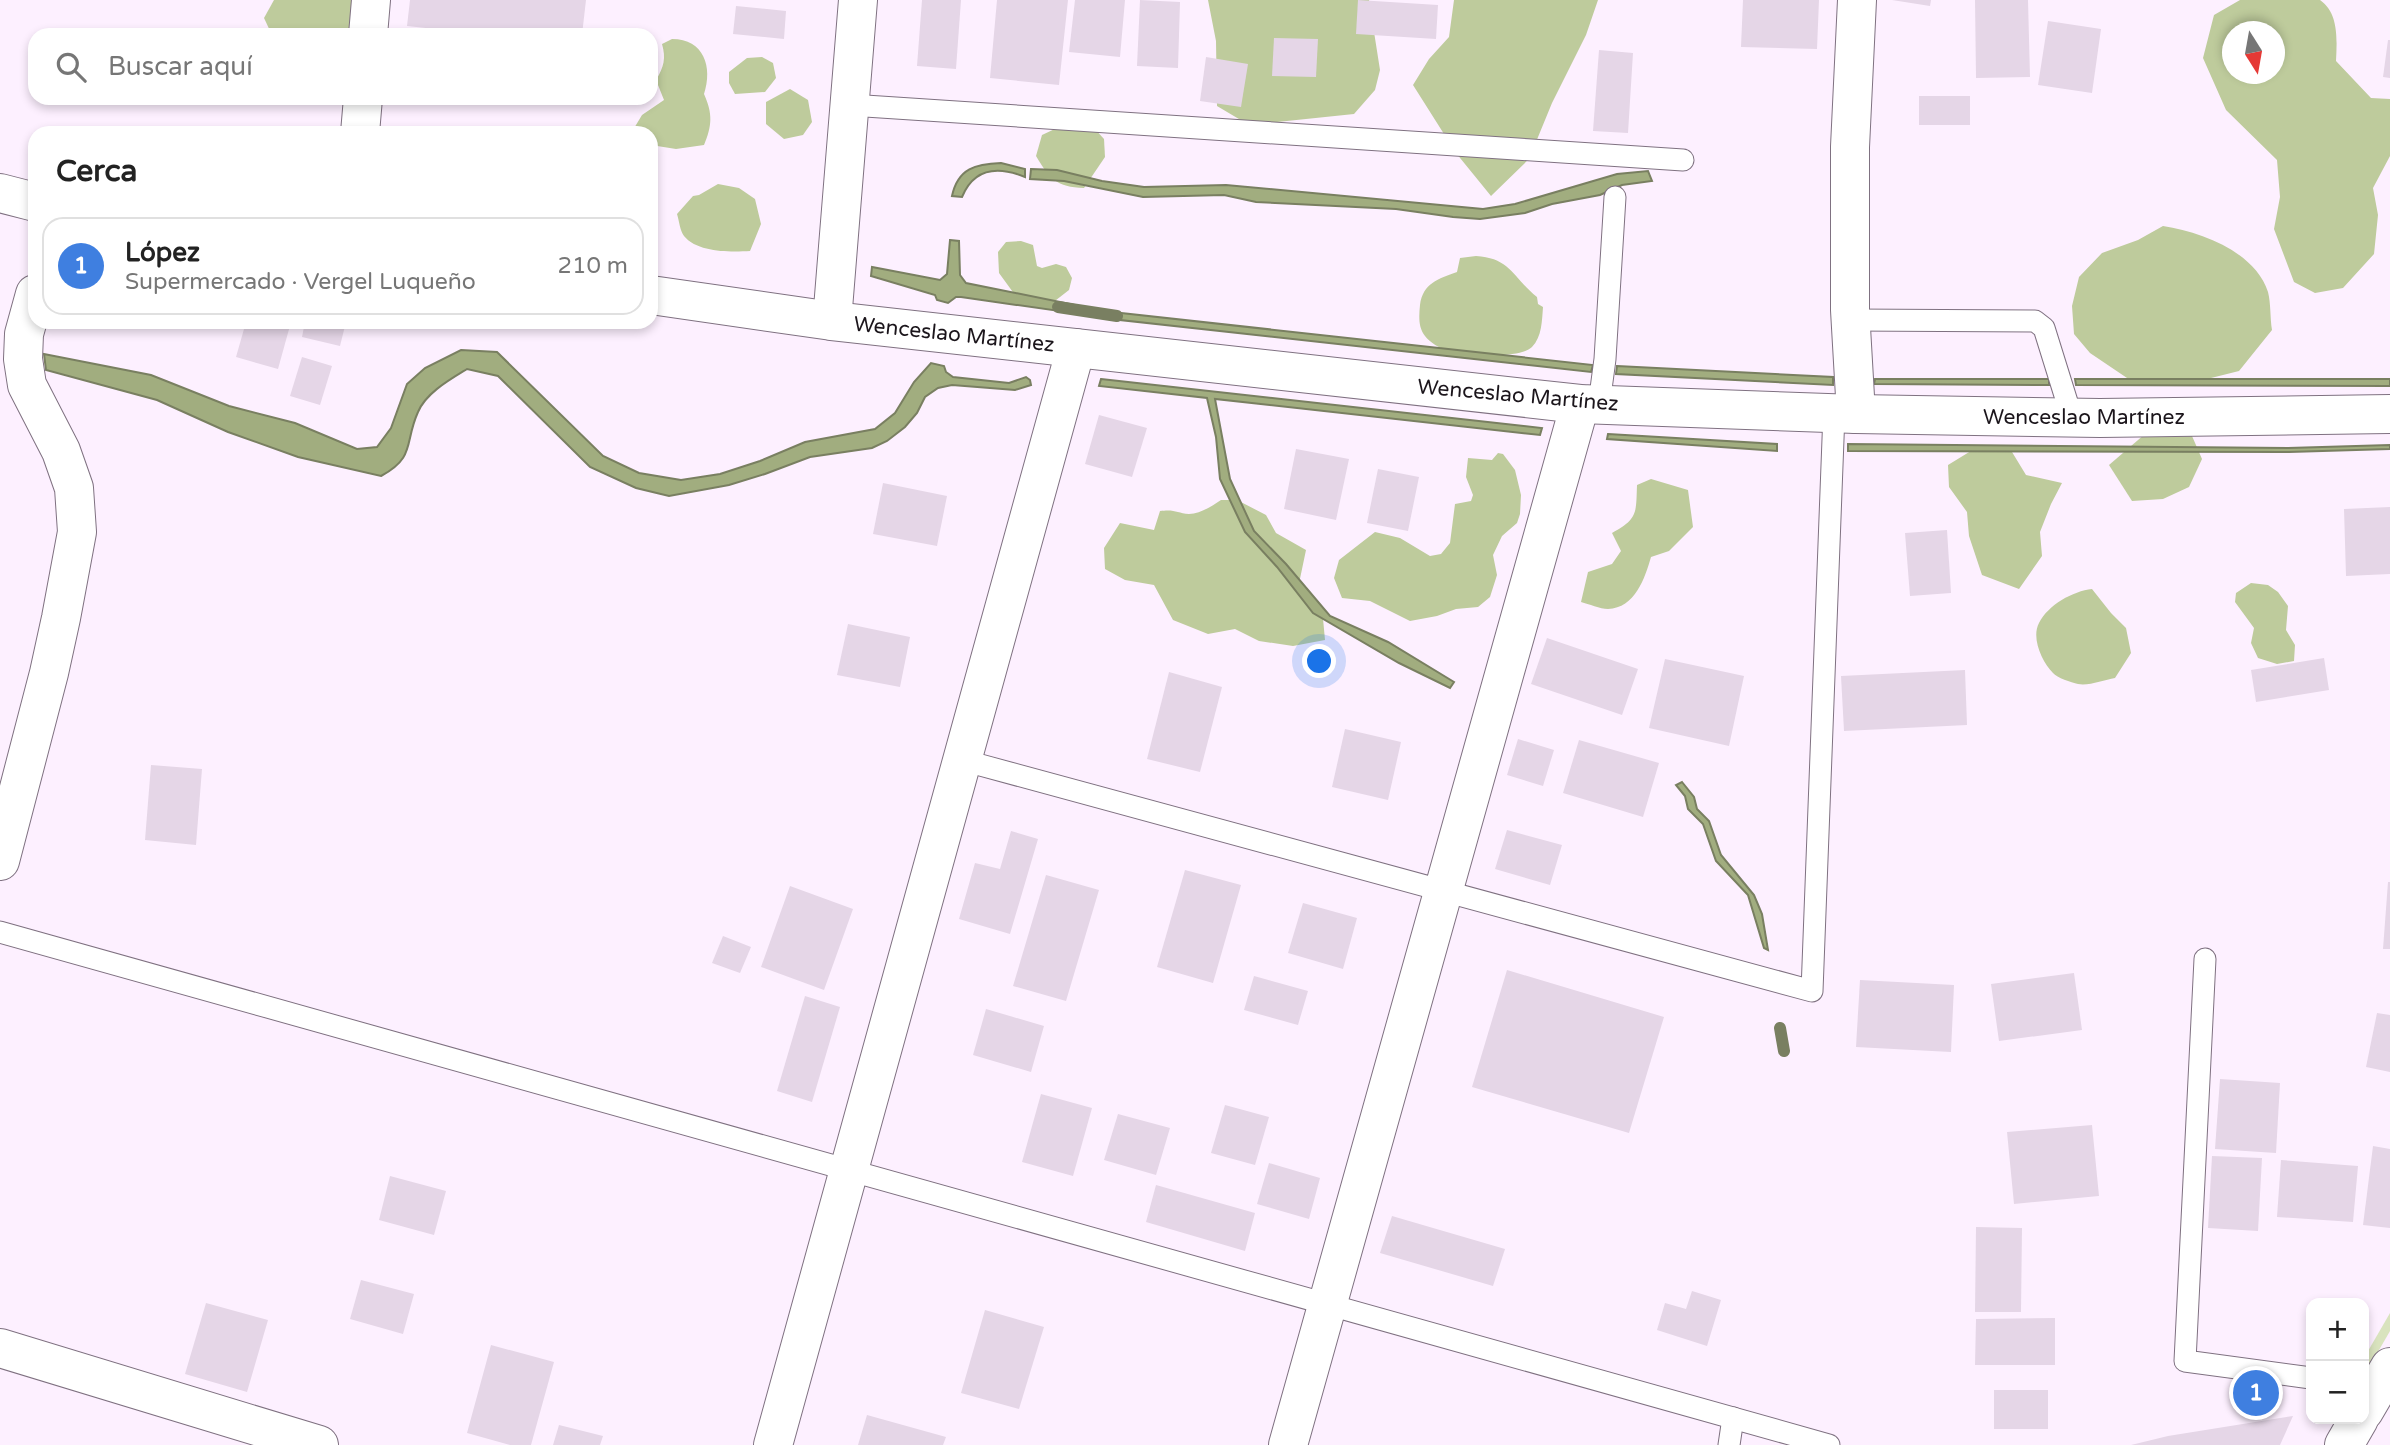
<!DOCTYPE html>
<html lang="es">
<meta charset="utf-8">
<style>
body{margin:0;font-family:"Varela Round",sans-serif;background:#f6f6f6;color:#222}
.controls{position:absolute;right:21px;bottom:21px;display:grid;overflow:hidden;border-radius:14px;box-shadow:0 4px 10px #0003}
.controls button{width:63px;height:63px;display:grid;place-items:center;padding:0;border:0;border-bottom:2px solid #e0e0e0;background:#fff;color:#222;font:35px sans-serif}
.compass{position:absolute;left:2222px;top:21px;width:63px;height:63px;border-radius:50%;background:#fff;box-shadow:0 4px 10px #0003;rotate:169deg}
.you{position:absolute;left:1320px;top:662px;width:24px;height:24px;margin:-18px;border:5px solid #fff;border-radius:50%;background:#1a73e8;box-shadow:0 0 0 10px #1a73e833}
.badge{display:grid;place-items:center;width:46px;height:46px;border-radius:50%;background:#748534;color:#fff;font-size:23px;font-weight:700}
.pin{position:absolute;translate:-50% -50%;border:4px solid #fff;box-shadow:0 2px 7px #0006}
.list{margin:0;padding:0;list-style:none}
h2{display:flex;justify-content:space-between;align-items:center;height:91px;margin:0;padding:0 28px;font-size:30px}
h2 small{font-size:23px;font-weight:400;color:#767676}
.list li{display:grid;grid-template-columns:46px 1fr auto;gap:21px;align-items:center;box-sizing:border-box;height:98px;margin:0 14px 14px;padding:0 14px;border:2px solid #e0e0e0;border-radius:21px}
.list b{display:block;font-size:26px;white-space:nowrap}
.list p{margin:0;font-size:23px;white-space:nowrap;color:#767676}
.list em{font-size:23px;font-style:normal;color:#767676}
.icon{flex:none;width:38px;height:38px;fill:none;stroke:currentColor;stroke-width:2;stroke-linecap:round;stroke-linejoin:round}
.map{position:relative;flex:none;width:2390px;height:1445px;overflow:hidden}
.search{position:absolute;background:#fff;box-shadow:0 4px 10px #0003;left:28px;top:28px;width:630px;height:77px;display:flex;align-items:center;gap:18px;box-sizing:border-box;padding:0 24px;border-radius:21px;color:#767676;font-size:26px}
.panel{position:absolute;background:#fff;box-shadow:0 4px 10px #0003;left:28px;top:126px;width:630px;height:203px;border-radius:21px}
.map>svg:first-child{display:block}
.green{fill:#d9e3be}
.forest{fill:#becb9c;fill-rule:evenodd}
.water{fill:#a1ad7f;stroke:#797f61;stroke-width:2}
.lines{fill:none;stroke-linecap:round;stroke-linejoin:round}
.stream{stroke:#797f61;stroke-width:12}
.building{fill:#e5d6e7}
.lane-casing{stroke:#7f7181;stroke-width:23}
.street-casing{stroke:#7f7181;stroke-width:40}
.secondary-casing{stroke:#7f7181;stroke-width:40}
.primary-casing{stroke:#7f7181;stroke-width:40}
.lane{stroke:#fff;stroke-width:21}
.street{stroke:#fff;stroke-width:38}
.secondary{stroke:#fff;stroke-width:38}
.primary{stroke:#fff;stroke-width:38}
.labels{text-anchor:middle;stroke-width:7;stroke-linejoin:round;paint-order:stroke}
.street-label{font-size:21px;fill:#1b151b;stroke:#fff}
</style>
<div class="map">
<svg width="2390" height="1445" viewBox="0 0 2390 1445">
<rect width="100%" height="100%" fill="#fdf0ff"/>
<!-- green -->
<path class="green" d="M2390,1313V1331L2364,1376V1358Z"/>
<!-- forest -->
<g class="forest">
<path d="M274,0H356L351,29L341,35H272L264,18Z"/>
<path d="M1208,0H1369L1380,70L1375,90L1354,114L1249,125L1217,106L1216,41Z"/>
<path d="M1454,0H1598L1586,35L1552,103L1529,159L1491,196L1456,153L1413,85L1429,59L1449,37Z"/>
<path d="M2240,0H2320C2339,13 2337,40 2336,61L2371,98L2390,99V156L2373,188L2378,215L2374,254L2343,288L2315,293L2294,282L2274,229L2280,197L2277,160L2226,110L2203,58L2214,15ZM2232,32H2274V74H2232Z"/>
<path d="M672,39C704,39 713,67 704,94C713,114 712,126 704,145L676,149L651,145V133H636L633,130L642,115L664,100L656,80C664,67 666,58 662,44Z"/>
<path d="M762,57L773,63L776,78L765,92L735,94L729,83V72L747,58Z"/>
<path d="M790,89L808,100L812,122L803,135L784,139L766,124V102Z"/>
<path d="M1059,127L1094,128L1104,139L1105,157L1084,188C1056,187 1050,179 1036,156L1042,135Z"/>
<path d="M718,184L739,188L755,199L761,224L750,251C731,252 698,253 684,236C680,231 679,220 677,214L693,196L699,195Z"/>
<path d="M2163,226C2202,232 2255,252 2268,292C2271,304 2270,318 2272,330L2239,371L2187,384L2130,380L2090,353L2074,334L2072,306L2079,277L2102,253L2138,240Z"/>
<path d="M1021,241L1033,245L1037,266L1042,268L1056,264L1066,267L1072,278L1069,290L1051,304L1015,295L999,273L998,252L1006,242Z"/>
<path d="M1476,256C1511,258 1513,278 1537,297L1538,304L1543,307C1542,320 1542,337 1532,347C1518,360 1465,354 1447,350C1441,349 1429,342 1425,336C1418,327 1419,316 1420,305C1423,283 1438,279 1457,272L1460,258Z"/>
<path d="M2152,428L2192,436L2202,459L2189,487L2163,499L2132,501L2109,465Z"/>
<path d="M1979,446L2012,452L2026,475L2062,483L2051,504L2040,532L2042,556L2019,589L1982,575L1969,536L1967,512L1949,487L1948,465Z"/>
<path d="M1498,453L1503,454L1515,470L1521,495L1520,514L1517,523L1502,536L1493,555L1497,575L1490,597L1478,607L1456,609L1437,616L1410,621L1370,601L1342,598L1334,578L1339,560L1375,532L1400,538L1430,556L1441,554L1450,543L1455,504L1471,501L1473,495L1466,477L1468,458L1492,460Z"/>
<path d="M1651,479L1688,490L1693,527L1669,551L1651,557C1645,578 1635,608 1608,609C1600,609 1589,604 1581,602L1588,572L1612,564L1621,551L1612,533C1638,519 1636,513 1637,485Z"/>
<path d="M1221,500H1237L1266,515L1276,533L1306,550L1297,593L1322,608L1325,640L1293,646L1259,641L1235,629L1208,634L1173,620L1154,585L1125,580L1105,569L1104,548L1120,523L1154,530L1160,511C1175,509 1177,513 1189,514C1200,514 1212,506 1221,500Z"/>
<path d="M2251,583L2268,585L2278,592L2288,606L2286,630L2295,645L2294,661L2277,664L2258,658L2251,643L2254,628L2235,602L2236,593Z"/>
<path d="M2092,589L2111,613L2126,628L2131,653L2115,678C2104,680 2089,686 2078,684C2071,682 2057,678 2053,673C2042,662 2031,638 2039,623C2048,605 2073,591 2092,589Z"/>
</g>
<!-- water -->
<g class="water">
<path d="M1001,163L1025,169V177C998,166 974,168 962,197L952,196C958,168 976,164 1001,163Z"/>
<path d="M1031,169L1057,170L1102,181L1144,187L1226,185L1483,209L1515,204L1617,174L1648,171L1652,181L1622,185L1600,195L1552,204L1525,213L1480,219L1453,217L1396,209L1256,202L1224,195L1143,197L1064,181L1030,179Z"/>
<path d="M950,240L959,241L960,275L966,283L1075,305L1073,313L961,297H956L948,303L937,300L935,295L871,276L872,267L940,280L947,274Z"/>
<path d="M1103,311L1593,365L1591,372L1102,318Z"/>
<path d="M461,350L497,352L603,456L639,473L681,480L720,474L760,461L805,442L875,429L895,413L914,382L931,363L944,366L946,372L953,377L1009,383L1026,377L1030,380L1031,385L1015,390L952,385L938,388L925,397L917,413L905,427L887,441L872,448L810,457L765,474L729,485L669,496L636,488L590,467L498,376L467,369C449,380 426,393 418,412C404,443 416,457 381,476L298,457L228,432L157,400L46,370L44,354L151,375L229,406L295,423L357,449L377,447L391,428L407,384L425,368Z"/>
<path d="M1617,366L1833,377V385L1616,374Z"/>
<path d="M1101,379L1542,428L1540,435L1215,399L1230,479L1254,531L1286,564L1330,616L1388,642L1454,682L1450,688L1399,663L1313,613L1277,567L1245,532L1220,479L1216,437L1207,398L1099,386Z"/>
<path d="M1875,379H2049V385L1874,384Z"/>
<path d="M2075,379H2390V386L2076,385Z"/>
<path d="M1608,434L1777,444V451L1607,439Z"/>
<path d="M1848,444L2288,448L2390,445V449L2289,452L1848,451Z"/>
<path d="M1682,782L1694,797L1697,809L1709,821L1721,855L1754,895L1762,914L1768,950L1764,948L1748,895L1716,861L1703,824L1688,809L1685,796L1676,785Z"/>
</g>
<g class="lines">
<!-- stream -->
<g class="stream">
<path d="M1058,307L1117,316"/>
<path d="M1780,1028L1784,1051"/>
</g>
</g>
<!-- building -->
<g class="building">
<path d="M410,0H586L582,35H491L407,26Z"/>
<path d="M922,0H961L956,69L917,66Z"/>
<path d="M997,0H1068L1059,85L990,78Z"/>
<path d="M1075,0H1125L1120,57L1069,52Z"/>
<path d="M1140,0L1180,2L1178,68L1137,66Z"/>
<path d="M1358,0L1438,5L1436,39L1356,34Z"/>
<path d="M1743,0H1819L1817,49L1741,47Z"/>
<path d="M1892,0H1931L1930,6Z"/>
<path d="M1975,0H2028L2030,77L1976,78Z"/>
<path d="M736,6L786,11L784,39L733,34Z"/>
<path d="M2048,21L2101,29L2092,93L2038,85Z"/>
<path d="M1274,38L1318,39L1316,77L1272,76Z"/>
<path d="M2388,40H2390V78L2383,77Z"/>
<path d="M1599,50L1633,53L1628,133L1593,131Z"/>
<path d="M1206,57L1248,64L1241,107L1200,101Z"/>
<rect x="1919" y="96" width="51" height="29"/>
<path d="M246,322H291L278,369L236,357Z"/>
<path d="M305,322H346L340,346L302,337Z"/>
<path d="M302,357L332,366L320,405L290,396Z"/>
<path d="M1099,415L1147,428L1132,477L1085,464Z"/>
<path d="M1296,449L1349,459L1336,520L1284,509Z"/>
<path d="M1378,469L1419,477L1408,531L1367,523Z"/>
<path d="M883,483L947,496L937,546L873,534Z"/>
<path d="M2390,507V574L2346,576L2344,509Z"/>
<path d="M1947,530L1951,593L1910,596L1905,533Z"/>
<path d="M848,624L910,637L900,687L837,675Z"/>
<path d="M1547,638L1638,669L1622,715L1531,684Z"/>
<path d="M2324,658L2329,690L2256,702L2251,670Z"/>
<path d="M1665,659L1744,676L1729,746L1649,728Z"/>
<path d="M1965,670L1967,725L1844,731L1841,676Z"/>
<path d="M1169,672L1222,687L1200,772L1147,759Z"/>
<path d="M1345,729L1401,742L1388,800L1332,787Z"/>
<path d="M1518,739L1554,750L1543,786L1507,775Z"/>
<path d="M1579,740L1659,763L1643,817L1563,793Z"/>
<path d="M151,765L202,769L196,845L145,840Z"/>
<path d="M1507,830L1562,845L1550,885L1495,869Z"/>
<path d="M1011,831L1038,839L1010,934L959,919L975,863L1000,869Z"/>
<path d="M1185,870L1241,885L1213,983L1157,967Z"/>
<path d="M1046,875L1099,890L1066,1001L1013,986Z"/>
<path d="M2388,882H2390V949H2383Z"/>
<path d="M790,886L853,909L824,990L761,967Z"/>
<path d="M1303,903L1357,918L1343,969L1288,953Z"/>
<path d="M723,936L751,947L740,973L712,963Z"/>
<path d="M1507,970L1664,1017L1629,1133L1472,1087Z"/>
<path d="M2074,973L2082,1030L1999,1041L1991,984Z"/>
<path d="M1254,976L1308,991L1298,1025L1244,1010Z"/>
<path d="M1860,980L1954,985L1951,1052L1856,1047Z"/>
<path d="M805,996L840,1007L812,1102L777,1091Z"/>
<path d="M986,1009L1044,1026L1031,1072L973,1055Z"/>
<path d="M2377,1013L2390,1015V1072L2366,1067Z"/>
<path d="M2220,1079L2280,1083L2276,1153L2215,1149Z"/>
<path d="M1041,1094L1092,1108L1073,1176L1022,1162Z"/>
<path d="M1225,1105L1269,1117L1255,1165L1211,1153Z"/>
<path d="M1118,1114L1170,1128L1156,1175L1104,1160Z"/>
<path d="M2092,1125L2099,1196L2014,1204L2007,1132Z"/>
<path d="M2373,1146L2390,1149V1228L2363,1225Z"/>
<path d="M2212,1156L2262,1158L2258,1231L2208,1228Z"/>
<path d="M2281,1160L2358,1166L2353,1222L2277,1217Z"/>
<path d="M1269,1163L1320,1178L1309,1219L1257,1204Z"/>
<path d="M390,1176L446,1191L434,1235L379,1220Z"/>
<path d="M1156,1185L1255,1213L1245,1251L1146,1222Z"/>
<path d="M1392,1216L1505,1249L1493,1286L1380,1253Z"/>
<path d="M1976,1227L2022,1228L2021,1312H1975Z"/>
<path d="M361,1280L414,1294L403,1334L350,1319Z"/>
<path d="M1692,1291L1721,1300L1707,1346L1657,1330L1665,1303L1686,1309Z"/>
<path d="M206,1303L268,1320L247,1392L185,1374Z"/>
<path d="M985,1310L1044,1327L1019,1409L961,1393Z"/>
<path d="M2055,1318V1365H1975L1976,1319Z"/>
<path d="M491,1345L554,1362L531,1445H510L467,1433Z"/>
<rect x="1994" y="1390" width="54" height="39"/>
<path d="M867,1415L946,1437L943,1445H858Z"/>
<path d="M2293,1416L2280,1445H2131L2168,1436Z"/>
<path d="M559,1425L603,1436L600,1445H553Z"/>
</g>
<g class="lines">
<!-- lane casing -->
<g class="lane-casing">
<g id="lane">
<path d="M850,105L1683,160"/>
<path d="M1851,320L2035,321L2044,328L2072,418"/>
<path d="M1599,404L1605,359L1615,197"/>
<path d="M962,760L1812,991L1834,413"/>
<path d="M0,932L1829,1445"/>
<path d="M2205,959L2185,1361L2311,1378"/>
<path d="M1729,1445L1733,1418"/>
</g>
</g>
<!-- street casing -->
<g class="street-casing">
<g id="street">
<path d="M368,35L371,0"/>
<path d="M360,133L363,98"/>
<path d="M832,321L858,0"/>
<path d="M1856,414L1850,310V147L1857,0"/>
<path d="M0,861L49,673L61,618L77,532L74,488L61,451L27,385L23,359L24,334L35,294"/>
<path d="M0,1348L319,1445"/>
<path d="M773,1445L1076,348"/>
<path d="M1288,1445L1580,404"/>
</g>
</g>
<!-- secondary casing -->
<g class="secondary-casing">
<g id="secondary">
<path d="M0,193L35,202"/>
<path d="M651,295L832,321L1580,404L1856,414L2100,418L2390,414"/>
</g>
</g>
<!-- primary casing -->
<g class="primary-casing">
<g id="primary">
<path d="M2364,1411L2390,1367"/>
<path d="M2344,1445L2359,1419"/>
</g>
</g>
<!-- lane -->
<use href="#lane" class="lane"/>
<!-- street -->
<use href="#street" class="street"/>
<!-- secondary -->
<use href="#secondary" class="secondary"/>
<!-- primary -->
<use href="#primary" class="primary"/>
</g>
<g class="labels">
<!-- street labels -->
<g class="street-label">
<text transform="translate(954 334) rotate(6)" y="7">Wenceslao Martínez</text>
<text transform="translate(1518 395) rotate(5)" y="7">Wenceslao Martínez</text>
<text x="2084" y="424">Wenceslao Martínez</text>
</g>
</g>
</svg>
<div class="controls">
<button>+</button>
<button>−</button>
</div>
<svg class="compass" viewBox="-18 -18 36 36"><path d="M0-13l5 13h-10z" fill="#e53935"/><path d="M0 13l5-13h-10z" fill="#767676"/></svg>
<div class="you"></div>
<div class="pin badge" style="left:2256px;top:1393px;background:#3f7fe0">1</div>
<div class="search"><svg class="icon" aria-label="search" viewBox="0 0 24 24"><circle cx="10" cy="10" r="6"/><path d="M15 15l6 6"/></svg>Buscar aquí</div>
<section class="panel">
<h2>Cerca<small></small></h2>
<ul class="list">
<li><span class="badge" style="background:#3f7fe0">1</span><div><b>López</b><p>Supermercado · Vergel Luqueño</p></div><em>210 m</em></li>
</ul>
</section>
</div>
